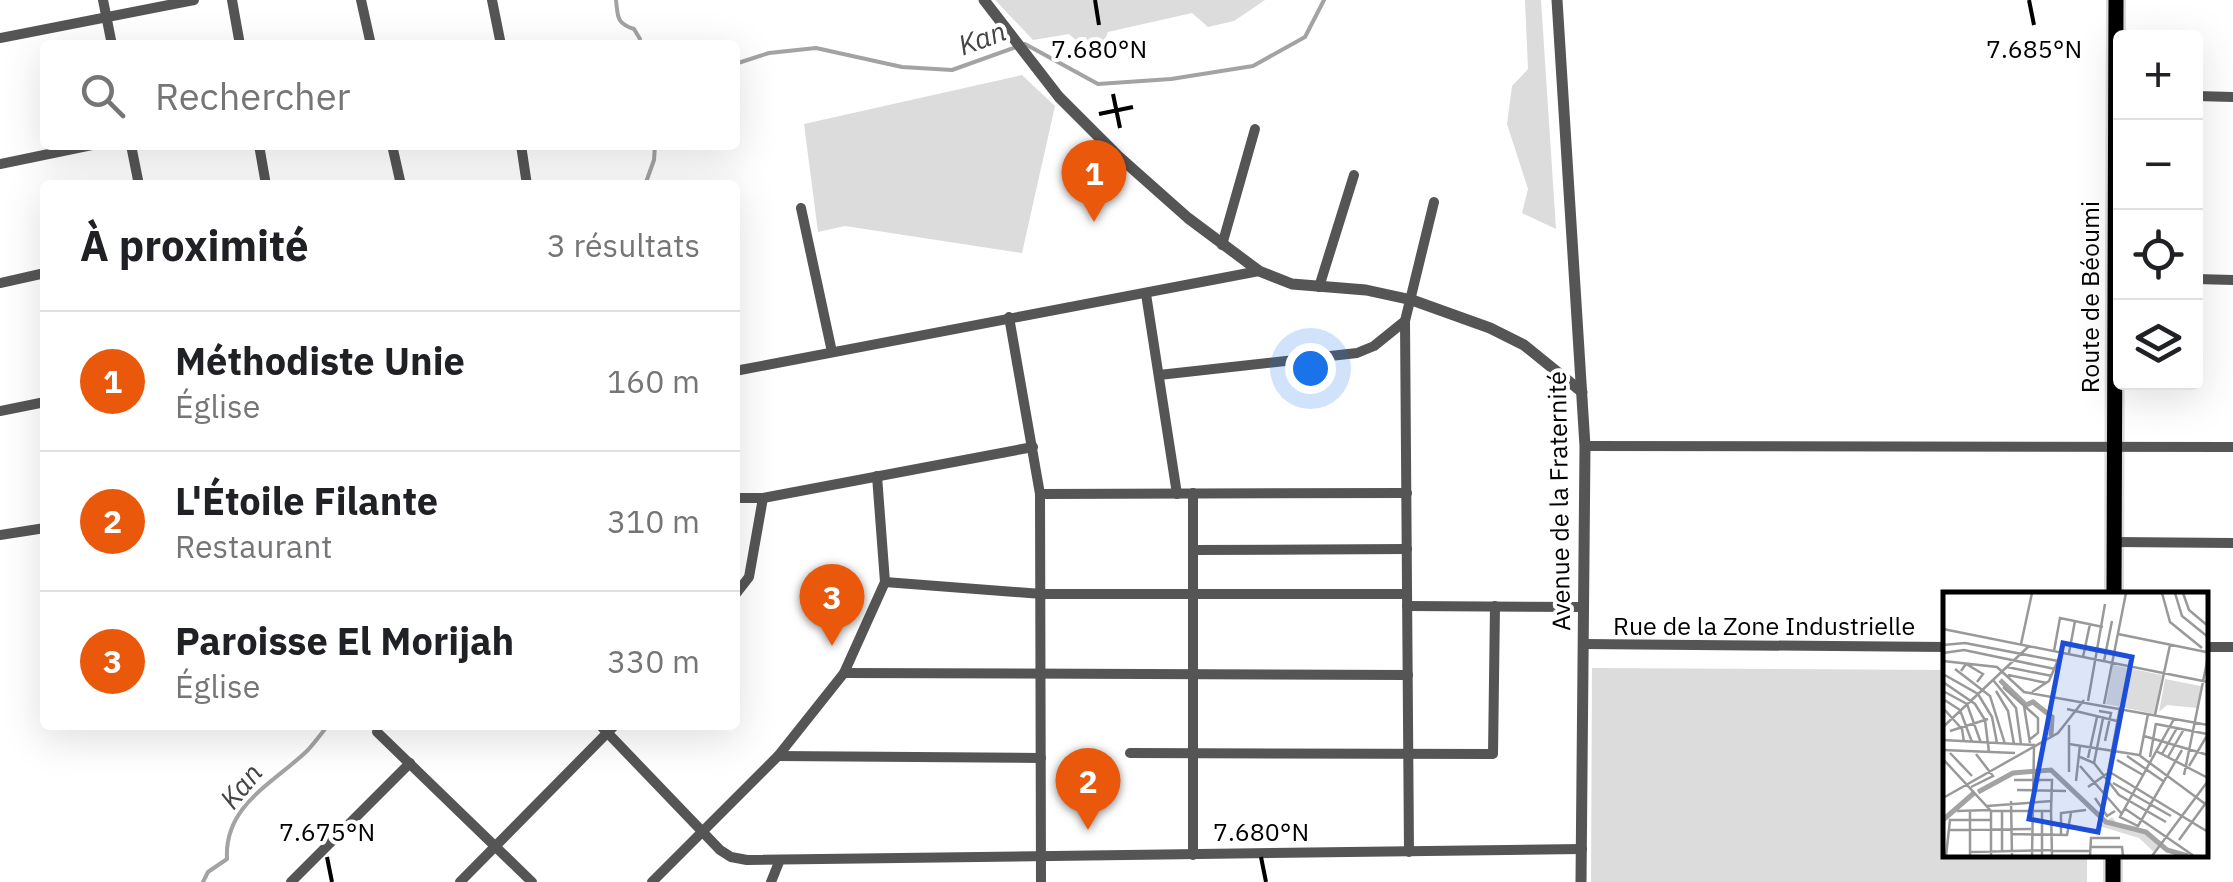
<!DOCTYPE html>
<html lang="fr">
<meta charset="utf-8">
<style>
body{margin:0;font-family:"IBM Plex Sans",sans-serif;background:#f2f2f2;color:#202124}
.controls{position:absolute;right:30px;top:30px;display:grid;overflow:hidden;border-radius:10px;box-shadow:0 10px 40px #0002}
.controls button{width:90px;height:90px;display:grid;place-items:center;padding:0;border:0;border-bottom:2px solid #e0e0e0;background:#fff;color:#202124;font:50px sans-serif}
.you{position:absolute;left:1310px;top:368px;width:35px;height:35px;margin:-25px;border:8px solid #fff;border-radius:50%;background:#1a73e8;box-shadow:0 0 0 15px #1a73e833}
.badge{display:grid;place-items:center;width:65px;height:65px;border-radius:50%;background:#ea580c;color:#fff;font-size:32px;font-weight:700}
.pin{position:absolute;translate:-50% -82px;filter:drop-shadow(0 2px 5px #0008)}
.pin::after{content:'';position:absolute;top:52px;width:35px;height:30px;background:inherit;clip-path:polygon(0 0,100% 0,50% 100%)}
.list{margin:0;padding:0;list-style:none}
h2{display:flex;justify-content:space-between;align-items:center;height:130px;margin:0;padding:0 40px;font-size:42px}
h2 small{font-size:32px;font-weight:400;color:#757577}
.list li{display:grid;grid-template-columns:65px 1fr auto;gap:30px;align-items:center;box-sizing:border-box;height:140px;padding:0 40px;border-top:2px solid #e0e0e0}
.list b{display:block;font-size:38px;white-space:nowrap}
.list p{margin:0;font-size:32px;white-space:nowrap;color:#757577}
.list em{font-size:32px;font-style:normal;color:#757577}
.icon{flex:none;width:55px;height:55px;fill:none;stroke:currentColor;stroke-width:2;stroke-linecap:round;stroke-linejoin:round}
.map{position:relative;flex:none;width:2233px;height:882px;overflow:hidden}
.search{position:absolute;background:#fff;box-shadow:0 10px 40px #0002;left:40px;top:40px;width:700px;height:110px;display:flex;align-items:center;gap:25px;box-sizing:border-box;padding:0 35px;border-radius:10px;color:#757577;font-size:38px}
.panel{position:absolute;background:#fff;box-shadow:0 10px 40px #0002;left:40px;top:180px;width:700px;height:550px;border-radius:10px}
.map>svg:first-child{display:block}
.grass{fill:#dcdcdc}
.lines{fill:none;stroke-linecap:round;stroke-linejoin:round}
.stream{stroke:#a3a3a3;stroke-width:4}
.primary-casing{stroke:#dbdbdb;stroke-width:20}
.minor{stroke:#555;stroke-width:10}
.tertiary{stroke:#555;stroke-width:11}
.primary{stroke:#000;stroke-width:15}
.ticks{fill:none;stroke:#000;stroke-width:4}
.labels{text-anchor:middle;stroke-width:8;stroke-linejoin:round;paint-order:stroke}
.street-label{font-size:25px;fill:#000;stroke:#fff}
.water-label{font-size:28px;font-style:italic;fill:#444;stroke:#fff}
.inset-river{fill:none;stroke:#a3a3a3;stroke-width:5}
.inset-road{fill:none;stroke:#999;stroke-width:2.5}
.view{fill:#1d4ed8;fill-opacity:0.15;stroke:#1d4ed8;stroke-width:5}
.inset-edge{fill:none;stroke:#000;stroke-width:5}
.ticks-label{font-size:25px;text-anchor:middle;fill:#000;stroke:#fff;stroke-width:8;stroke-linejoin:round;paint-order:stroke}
</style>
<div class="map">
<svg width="2233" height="882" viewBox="0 0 2233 882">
<rect width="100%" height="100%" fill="#fff"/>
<!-- grass -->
<g class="grass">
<path d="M995,0H1265L1234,21L1208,27L1192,13L1108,32L1103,44L1086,49L1069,34L1033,40Z"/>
<path d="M1525,0H1541L1556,229L1522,213L1528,189L1507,124L1512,86L1528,69Z"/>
<path d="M1022,75L1055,106L1022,253L845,226L818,232L804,124Z"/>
<path d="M1592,668L1945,670L1946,854L2087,855V882H1591Z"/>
</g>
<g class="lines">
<!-- stream -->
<g class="stream">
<path d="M616,0C618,17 616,23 634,29L640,39L639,45"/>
<path d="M735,64L769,53L816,48L902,67L952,70L1025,44L1098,84L1171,79L1253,66L1305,37L1324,0"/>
<path d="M645,185L654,160L655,145"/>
<path d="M203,882L208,872L227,859C224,805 274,783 308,750C315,742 322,733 328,725"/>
</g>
<!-- primary casing -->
<g class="primary-casing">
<g id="primary">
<path d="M2114,594L2116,0"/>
<path d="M2113,882V854"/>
</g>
</g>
<!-- minor -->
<g class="minor">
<path d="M103,0L112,45"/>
<path d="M232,0L240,45"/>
<path d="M361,0L371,45"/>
<path d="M492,0L501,45"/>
<path d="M0,38L194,0"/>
<path d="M2196,96L2233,97"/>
<path d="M131,145L139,185"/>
<path d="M259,145L266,185"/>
<path d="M392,145L401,185"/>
<path d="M521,145L527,185"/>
<path d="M0,164L92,145"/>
<path d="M801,208L832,352"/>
<path d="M1222,245L1255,129"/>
<path d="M2196,279L2233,280"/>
<path d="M0,283L45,273"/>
<path d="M1319,287L1354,175"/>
<path d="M1146,294L1177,494"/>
<path d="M1009,317L1040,494L1041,882"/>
<path d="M735,371L1259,271"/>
<path d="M1159,375L1357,353L1374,346L1405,321"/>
<path d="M0,411L45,402"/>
<path d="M1585,446L2233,447"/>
<path d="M1193,493V855"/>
<path d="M1040,494L1407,493"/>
<path d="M735,498H763L1033,447"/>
<path d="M0,535L45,528"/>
<path d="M2114,542L2233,543"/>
<path d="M1193,550L1407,549"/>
<path d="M885,582L1042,594H1407"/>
<path d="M735,595L749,577L763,498"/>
<path d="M1407,606L1582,607"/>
<path d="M1583,644L1946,647"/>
<path d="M2206,647H2233"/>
<path d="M844,673L1408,675"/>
<path d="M600,725L720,850L731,857L747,860L1582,849"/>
<path d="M377,732L532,882"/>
<path d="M1130,753L1493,754L1495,606"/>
<path d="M778,756L1041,758"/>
<path d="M1409,852L1405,321L1434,202"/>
<path d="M291,882L410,763"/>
<path d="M460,882L615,725"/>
<path d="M652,882L778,756L844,673L885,582L877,476"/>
<path d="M771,882L779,862"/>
</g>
<!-- tertiary -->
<g class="tertiary">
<path d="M984,0L1059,97L1117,155L1188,218L1259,271L1292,284L1366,290L1412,300L1490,328L1524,345L1582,392"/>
<path d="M1557,0L1585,446L1581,882"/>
</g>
<!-- primary -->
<use href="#primary" class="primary"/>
</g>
<!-- ticks -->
<path class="ticks" d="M1095,0L1099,25M2029,0L2034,25M1113,94L1120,128M1099,114L1133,107M327,857L332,882M1261,857L1266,882"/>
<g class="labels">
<!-- street labels -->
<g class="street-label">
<text transform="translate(2090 297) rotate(-90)" y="9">Route de Béoumi</text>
<text transform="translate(1559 501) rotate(-91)" y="9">Avenue de la Fraternité</text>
<text x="1764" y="635">Rue de la Zone Industrielle</text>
</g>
<!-- water labels -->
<g class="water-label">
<text transform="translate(982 38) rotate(-20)" y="10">Kan</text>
<text transform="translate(241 786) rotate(-51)" y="10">Kan</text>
</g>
</g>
<!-- overview -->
<g transform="translate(1943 592)">
<rect width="265" height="265" fill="#fff"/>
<path d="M170,73L219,83L212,122L163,112ZM222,87L258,94L254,116L224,113L216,120ZM169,225L177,235L202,238L218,250L211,260L196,246L156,234Z" fill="#dcdcdc"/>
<path class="inset-river" d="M57,88L83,113L90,110L109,125L108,144M35,200L70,181L108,178L163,230L203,240L224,258L245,264M0,228L31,201"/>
<path class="inset-road" d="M219,1L227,30L259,56M232,1L239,24L265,45M240,1L246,18L265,34M0,37L265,90M175,42L263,60M78,52L89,1M0,53L22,51L115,69M111,59L117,26L160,35M0,61L21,58L112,77M126,61L132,29M140,65L147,32M0,69L54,75L81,100L265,133M161,69L169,29M64,75L109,84M12,77L47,104L62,152M18,79L23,72L40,82L34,90M0,82L35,102L49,125L54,151M65,83L104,91M50,88L73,116L78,152M0,90L32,112L42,128L46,160M60,95L95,126V141L86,148M0,99L24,112L38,151M53,99L65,119L71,152M89,100L106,89L118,61M0,107L17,118L29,150M145,109L162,12M161,112L183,1M81,114L87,151M0,116L19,137L21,150M124,117L174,129M156,119L168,121L162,149M212,123L227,53M231,127L177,225L195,234L239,158M213,132L264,142M0,135L85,55M7,139L45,127M201,144L265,163M0,148L92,153M126,152L196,163L265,214M0,158L72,161M213,159L265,186M7,161L29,184M219,162L234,136M197,163L205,122M184,164L220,189M137,165L151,171L176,203L223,230M207,165L213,131M225,165L241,137M145,166L154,125M0,167L48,219V264M174,168L200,183M151,171L160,126M137,174L178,221M246,174L265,142M165,179L265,240M126,180V133M241,183L265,65M133,189L137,153M170,191L228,224M28,195L50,184L33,162M145,195L165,181L177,115M74,198L123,199M0,206L115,141L141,108M152,206L164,224L172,219M68,209L69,264M44,214L109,209M181,216L251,264M99,218V264M14,219L47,218M27,219V264M48,219H108L109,188H71M59,219V259M108,219L109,264M6,238L88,237M68,242L124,243L128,221M118,242V221L143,218M236,248L265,208M147,255H179L180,264M108,259H147M27,260L108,258M3,264L7,228H48M89,264L91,155M147,264L148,246H177M209,264L265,189"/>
<path class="view" d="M120,51L189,65L155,240L86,227Z"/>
<rect width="265" height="265" class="inset-edge"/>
</g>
<g class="ticks-label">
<text x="1099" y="58">7.680°N</text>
<text x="2034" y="58">7.685°N</text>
<text x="327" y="841">7.675°N</text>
<text x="1261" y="841">7.680°N</text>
</g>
</svg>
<div class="controls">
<button>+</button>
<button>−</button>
<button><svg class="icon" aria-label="locate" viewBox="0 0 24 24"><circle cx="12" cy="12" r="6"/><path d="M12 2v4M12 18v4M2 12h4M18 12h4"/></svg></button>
<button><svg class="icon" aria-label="layers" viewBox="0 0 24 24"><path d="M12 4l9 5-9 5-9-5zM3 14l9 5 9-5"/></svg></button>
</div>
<div class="you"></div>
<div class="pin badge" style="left:1094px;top:222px">1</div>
<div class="pin badge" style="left:1088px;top:830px">2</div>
<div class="pin badge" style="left:832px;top:646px">3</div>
<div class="search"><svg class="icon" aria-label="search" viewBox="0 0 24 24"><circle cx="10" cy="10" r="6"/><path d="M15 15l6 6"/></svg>Rechercher</div>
<section class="panel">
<h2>À proximité<small>3 résultats</small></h2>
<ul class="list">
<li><span class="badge">1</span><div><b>Méthodiste Unie</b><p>Église</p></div><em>160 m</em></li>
<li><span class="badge">2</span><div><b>L'Étoile Filante</b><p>Restaurant</p></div><em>310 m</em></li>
<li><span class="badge">3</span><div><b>Paroisse El Morijah</b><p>Église</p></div><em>330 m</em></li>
</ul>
</section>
</div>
